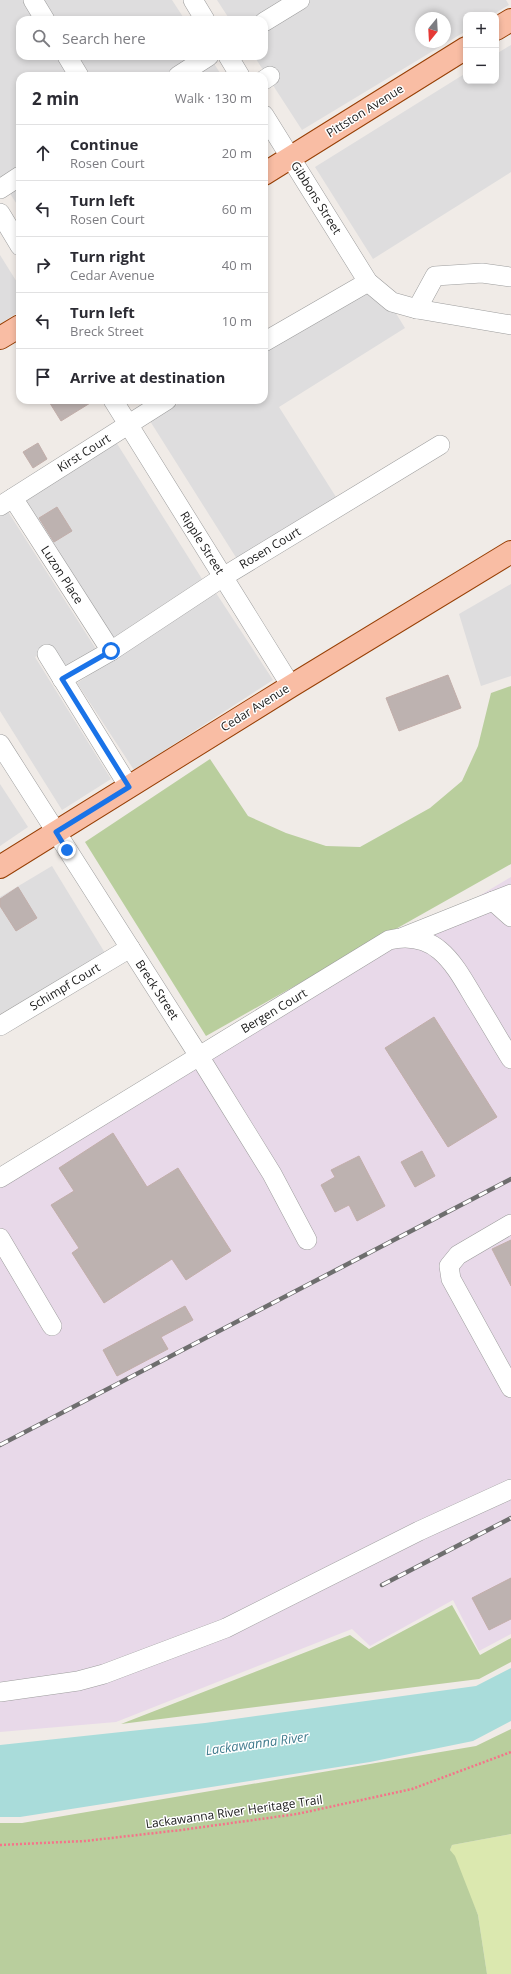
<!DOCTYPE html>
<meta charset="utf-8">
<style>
body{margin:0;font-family:"Open Sans",sans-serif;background:#f2f2f3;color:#2b2b33}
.controls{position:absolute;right:12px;top:12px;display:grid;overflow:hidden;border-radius:8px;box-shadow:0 2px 6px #0003}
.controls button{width:36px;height:36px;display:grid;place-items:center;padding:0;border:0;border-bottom:1px solid #e1e1e2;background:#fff;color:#2b2b33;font:20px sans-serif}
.compass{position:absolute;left:415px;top:12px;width:36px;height:36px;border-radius:50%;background:#fff;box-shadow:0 2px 6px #0003;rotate:198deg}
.stop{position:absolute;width:12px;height:12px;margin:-9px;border:3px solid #1a73e8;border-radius:50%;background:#fff}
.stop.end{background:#1a73e8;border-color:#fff;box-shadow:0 1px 4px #0008}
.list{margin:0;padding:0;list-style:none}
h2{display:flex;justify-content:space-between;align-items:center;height:52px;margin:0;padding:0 16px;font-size:17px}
h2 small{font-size:13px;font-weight:400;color:#7c7c81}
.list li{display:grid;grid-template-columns:26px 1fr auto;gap:12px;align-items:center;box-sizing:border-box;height:56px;padding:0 16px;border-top:1px solid #e1e1e2}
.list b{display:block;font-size:15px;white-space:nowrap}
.list p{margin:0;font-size:13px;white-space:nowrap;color:#7c7c81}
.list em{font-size:13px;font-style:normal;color:#7c7c81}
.icon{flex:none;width:22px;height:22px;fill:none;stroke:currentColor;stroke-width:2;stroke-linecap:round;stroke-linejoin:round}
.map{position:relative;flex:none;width:511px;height:1974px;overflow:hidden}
.search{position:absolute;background:#fff;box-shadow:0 2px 6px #0003;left:16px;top:16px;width:252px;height:44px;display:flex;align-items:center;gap:10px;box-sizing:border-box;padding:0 14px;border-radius:12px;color:#7c7c81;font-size:15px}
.panel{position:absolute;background:#fff;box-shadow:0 2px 6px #0003;left:16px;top:72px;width:252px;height:332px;border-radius:12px}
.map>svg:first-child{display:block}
.residential{fill:#deddde;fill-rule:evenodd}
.industrial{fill:#e8d9e9}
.grass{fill:#dbe8af}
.forest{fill:#b9ce9d}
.water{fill:#a9dcda}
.building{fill:#bdb2b0;stroke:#c2aeaa}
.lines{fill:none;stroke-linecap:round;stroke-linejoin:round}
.minor-casing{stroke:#9d9d9d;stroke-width:20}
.major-casing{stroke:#973f05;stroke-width:24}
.path{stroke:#f57389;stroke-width:2.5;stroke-dasharray:2 2;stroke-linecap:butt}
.minor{stroke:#fff;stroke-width:19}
.major{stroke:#f9bda4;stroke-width:22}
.rail-casing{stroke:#6e6e6e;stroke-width:4.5}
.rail{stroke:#fff;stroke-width:3;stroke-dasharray:9;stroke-linecap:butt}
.route{stroke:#1a73e8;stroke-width:5}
.labels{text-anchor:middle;stroke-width:3;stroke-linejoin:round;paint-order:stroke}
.street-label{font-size:12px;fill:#202020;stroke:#fff}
.water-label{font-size:13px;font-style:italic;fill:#437d8f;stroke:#fff}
</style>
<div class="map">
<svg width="511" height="1974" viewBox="0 0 511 1974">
<rect width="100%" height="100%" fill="#f0ebe7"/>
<!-- residential -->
<g class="residential">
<path d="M0,0H172L185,20H20V56H209L222,76H20V209L0,178Z"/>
<path d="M217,0H506L509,5L492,15H466V31L302,130L254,56H264V20H230ZM421,18H445V42H421Z"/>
<path d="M511,45V172L373,259L315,167L466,73V81H496V54Z"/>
<path d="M0,255L20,287V311L0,324Z"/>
<path d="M376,281L405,328L279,407L336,497L237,559L150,421L184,400H264V350Z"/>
<path d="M116,442L202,579L112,639L23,499Z"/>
<path d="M5,507L96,649L64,669L50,647L35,657L111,779L62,810L0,711V510Z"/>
<path d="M511,584V676L481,686L459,614Z"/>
<path d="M216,593L273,680L134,770L77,683Z"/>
<path d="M0,784L28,827L0,846Z"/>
<path d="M52,866L105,953L0,1014V897Z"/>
</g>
<!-- industrial -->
<path class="industrial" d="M511,877V1634L479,1651L453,1600L370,1646L352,1629L116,1722L0,1732V1183Z"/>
<!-- grass -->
<path class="grass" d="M511,1834V1974H487L478,1915L450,1850L452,1845Z"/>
<!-- forest -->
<g class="forest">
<path d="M511,686V864L206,1036L85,842L210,759L248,816L286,833L326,846L360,847L430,808L462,781L478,746L491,693Z"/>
<path d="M452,1605L480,1655L511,1638V1662L479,1679L121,1724L350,1635L369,1649Z"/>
<path d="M511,1729V1834L452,1845L450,1850L455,1856L478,1915L487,1974H0V1823H22L476,1746Z"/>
</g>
<!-- water -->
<path class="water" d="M511,1668V1721L473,1741L370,1762L20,1817H0V1745L205,1723L476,1686Z"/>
<!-- building -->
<g class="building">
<path d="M48,400H95L61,421Z"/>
<path d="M38,443L47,459L33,468L23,452Z"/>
<path d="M57,507L72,531L54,542L39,518Z"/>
<path d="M448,675L461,708L399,731L386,698Z"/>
<path d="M18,887L37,918L16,931L0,906V899Z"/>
<path d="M434,1017L497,1117L448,1147L385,1048Z"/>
<path d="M113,1133L147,1187L178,1168L231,1251L186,1280L172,1259L104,1303L72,1253L79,1248L51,1205L74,1191L59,1168Z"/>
<path d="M422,1151L435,1176L415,1187L401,1162Z"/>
<path d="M359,1156L385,1206L357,1221L349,1205L335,1212L321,1185L335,1177L331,1170Z"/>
<path d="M511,1240V1286L492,1249Z"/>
<path d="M185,1306L193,1320L161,1337L168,1349L117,1376L103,1350Z"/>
<path d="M511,1578V1619L489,1630L472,1598Z"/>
</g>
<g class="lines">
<!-- minor casing -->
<g class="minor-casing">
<g id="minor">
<path d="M33,0L45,20"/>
<path d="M193,0L205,20"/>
<path d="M264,22L300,0"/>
<path d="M67,56L79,76"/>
<path d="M228,56L240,76"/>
<path d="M178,76L209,56"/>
<path d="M264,80L270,76"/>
<path d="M264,115L368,282L392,302L417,309L511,325"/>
<path d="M0,189L20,176"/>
<path d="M0,213L20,246"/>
<path d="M417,309L435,276L482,273L511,277"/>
<path d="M264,342L368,282"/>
<path d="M113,400L291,686"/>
<path d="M13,498L111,651"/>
<path d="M0,506L167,400"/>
<path d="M47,654L129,787"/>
<path d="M62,679L111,651L223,577L440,445"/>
<path d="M0,744L199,1056L272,1174L307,1240"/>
<path d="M493,901L511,894"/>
<path d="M403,937L493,901L511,917"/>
<path d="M0,1026L130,948"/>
<path d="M0,1178L389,940C438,929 455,966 476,1001C488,1020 499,1040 511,1059"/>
<path d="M511,1224L458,1255L449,1266L451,1279L511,1388"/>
<path d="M0,1238L52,1326"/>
<path d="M0,1692L78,1681L104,1674L226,1628L419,1531L511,1489"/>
</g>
</g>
<!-- major casing -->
<g class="major-casing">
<g id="major">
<path d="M496,29L511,20"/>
<path d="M264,174L466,48"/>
<path d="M0,338L20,326"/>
<path d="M0,867L291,686L511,552"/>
</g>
</g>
<!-- path -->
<path class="path" d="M0,1845L85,1841L181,1830L297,1814L412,1789L511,1752"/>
<!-- minor -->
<use href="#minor" class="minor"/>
<!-- major -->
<use href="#major" class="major"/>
<!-- rail casing -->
<g class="rail-casing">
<g id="rail">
<path d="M0,1445L511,1179"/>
<path d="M382,1585L511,1518"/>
</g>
</g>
<!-- rail -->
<use href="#rail" class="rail"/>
</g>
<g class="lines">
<!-- route -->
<path class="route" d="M67,850L56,832L129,787L62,679L111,651"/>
</g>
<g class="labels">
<!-- street labels -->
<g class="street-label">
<text transform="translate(365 111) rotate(-32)" y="4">Pittston Avenue</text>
<text transform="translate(316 198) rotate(58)" y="4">Gibbons Street</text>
<text transform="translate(84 453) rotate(-32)" y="4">Kirst Court</text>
<text transform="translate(202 543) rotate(58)" y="4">Ripple Street</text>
<text transform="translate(270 548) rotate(-31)" y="4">Rosen Court</text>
<text transform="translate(62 575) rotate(57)" y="4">Luzon Place</text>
<text transform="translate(255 708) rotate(-32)" y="4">Cedar Avenue</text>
<text transform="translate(65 987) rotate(-31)" y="4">Schimpf Court</text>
<text transform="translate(157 990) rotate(57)" y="4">Breck Street</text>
<text transform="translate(274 1011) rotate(-31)" y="4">Bergen Court</text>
<text transform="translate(234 1812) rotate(-8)" y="4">Lackawanna River Heritage Trail</text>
</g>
<!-- water labels -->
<g class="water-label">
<text transform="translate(257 1743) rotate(-8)" y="5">Lackawanna River</text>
</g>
</g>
</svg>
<div class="controls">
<button>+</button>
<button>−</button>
</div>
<svg class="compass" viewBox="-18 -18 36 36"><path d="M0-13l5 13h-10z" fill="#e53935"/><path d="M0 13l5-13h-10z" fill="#7c7c81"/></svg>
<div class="stop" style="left:111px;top:651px"></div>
<div class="stop end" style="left:67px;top:850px"></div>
<div class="search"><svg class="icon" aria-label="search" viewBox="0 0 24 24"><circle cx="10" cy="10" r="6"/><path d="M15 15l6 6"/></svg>Search here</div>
<section class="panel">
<h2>2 min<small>Walk · 130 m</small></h2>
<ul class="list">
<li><svg class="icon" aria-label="ahead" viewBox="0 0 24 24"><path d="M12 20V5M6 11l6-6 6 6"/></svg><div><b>Continue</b><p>Rosen Court</p></div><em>20 m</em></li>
<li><svg class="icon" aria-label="left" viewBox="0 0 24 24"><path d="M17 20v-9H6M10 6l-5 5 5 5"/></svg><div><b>Turn left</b><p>Rosen Court</p></div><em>60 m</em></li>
<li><svg class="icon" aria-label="right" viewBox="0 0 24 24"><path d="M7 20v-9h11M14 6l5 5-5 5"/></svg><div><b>Turn right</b><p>Cedar Avenue</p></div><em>40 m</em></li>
<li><svg class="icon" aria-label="left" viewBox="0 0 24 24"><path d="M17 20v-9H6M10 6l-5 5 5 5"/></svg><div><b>Turn left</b><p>Breck Street</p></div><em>10 m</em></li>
<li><svg class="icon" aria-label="arrive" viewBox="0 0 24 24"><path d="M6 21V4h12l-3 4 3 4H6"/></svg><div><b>Arrive at destination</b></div></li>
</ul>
</section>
</div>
